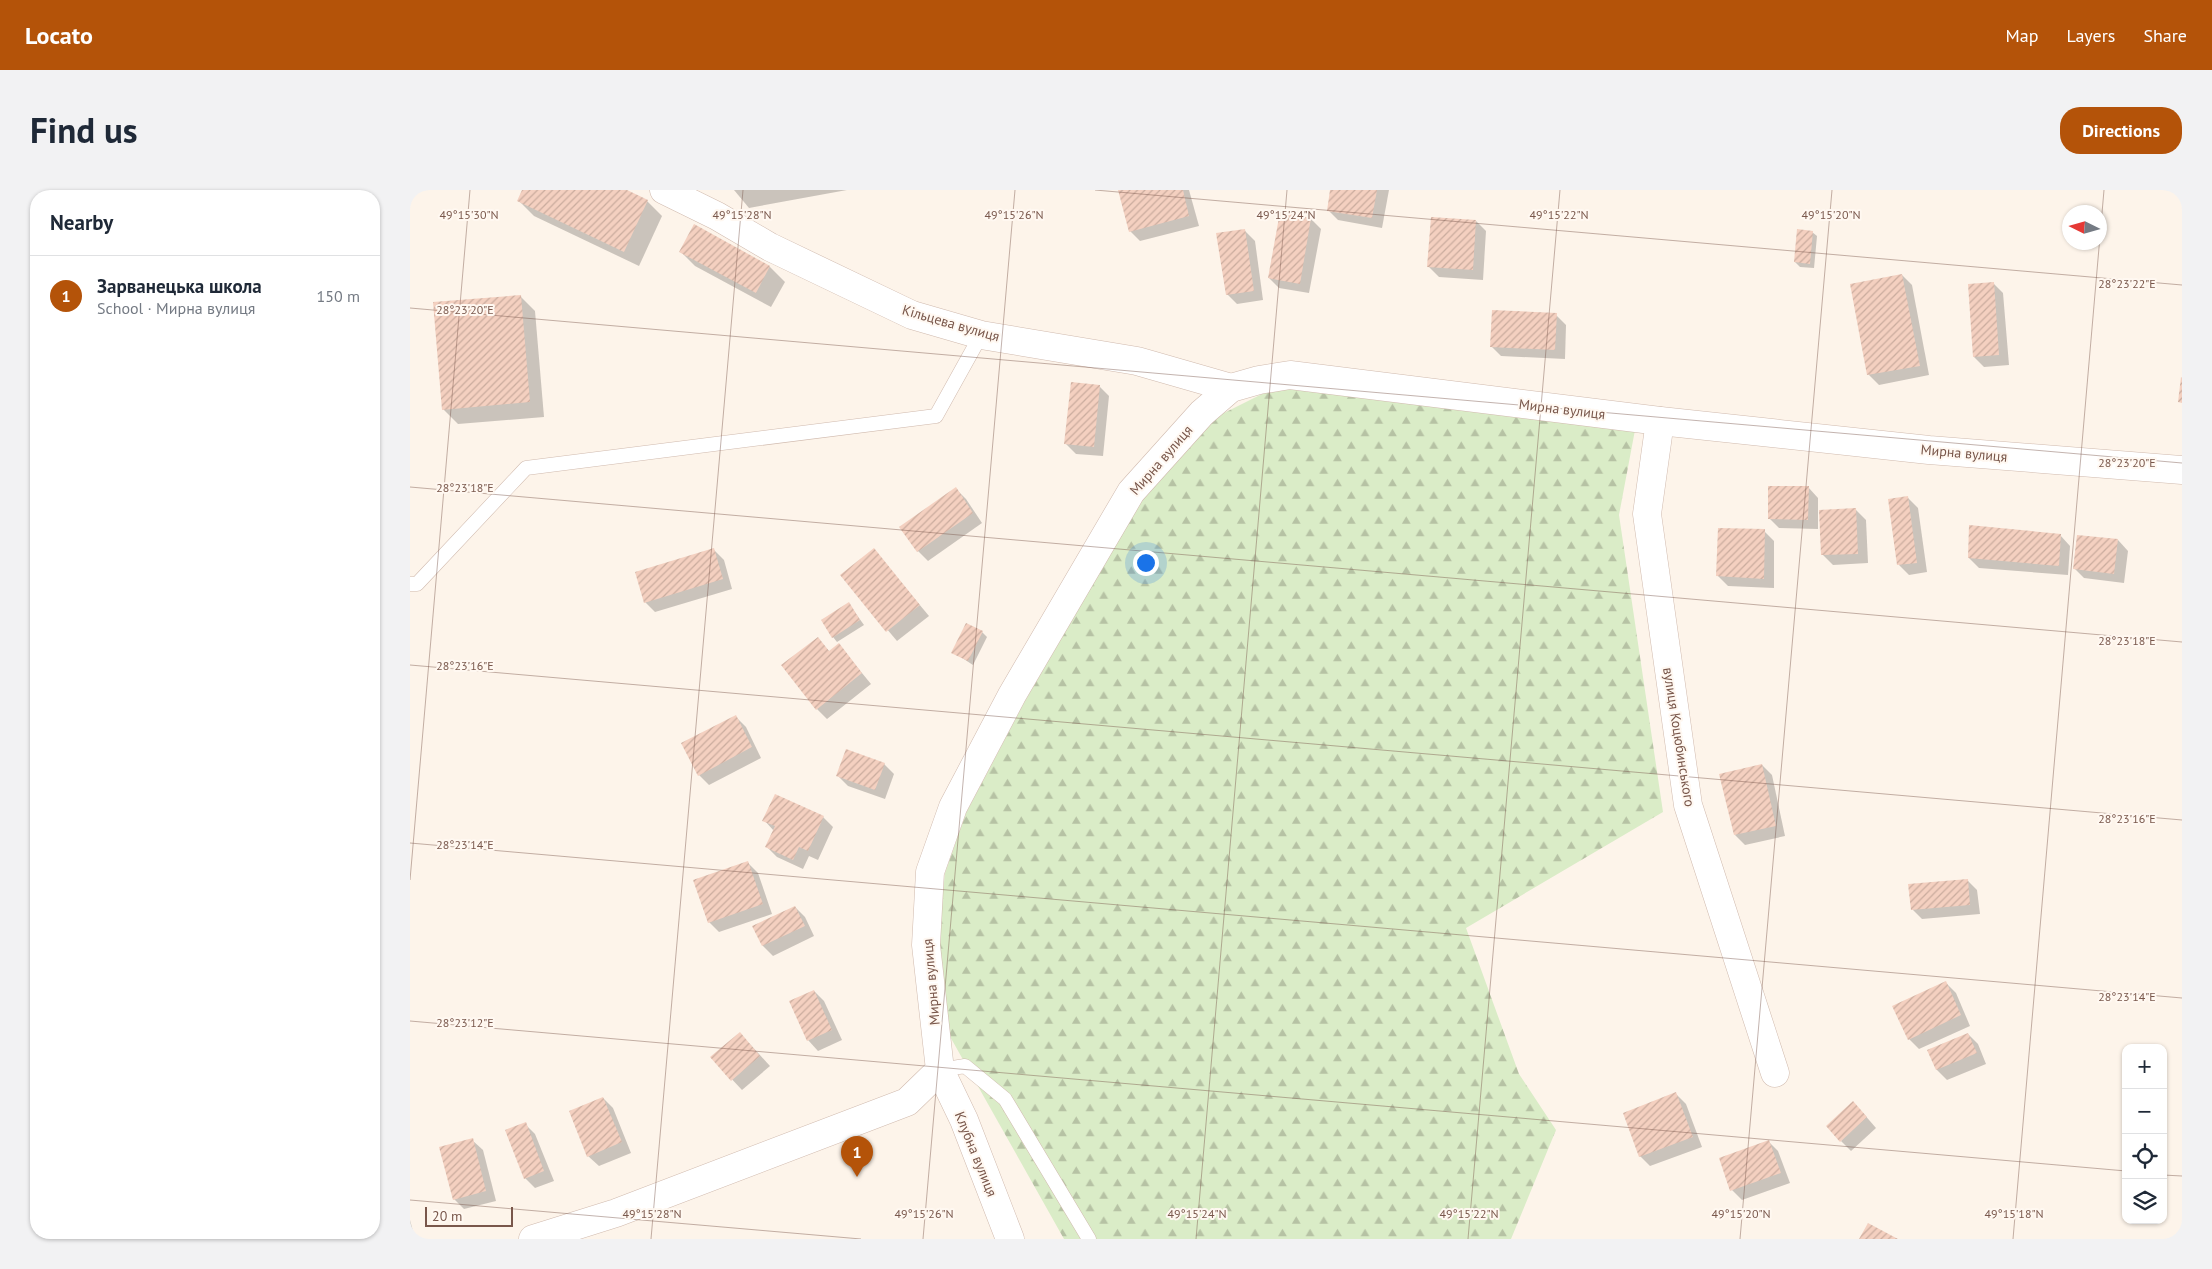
<!DOCTYPE html>
<meta charset="utf-8">
<style>
body{margin:0;font-family:"PT Sans",sans-serif;background:#f2f2f3;color:#1f2937}
.controls{position:absolute;right:15px;bottom:15px;display:grid;overflow:hidden;border-radius:10px;box-shadow:0 1px 4px #0004}
.controls button{width:45px;height:45px;display:grid;place-items:center;padding:0;border:0;border-bottom:1px solid #e0e1e3;background:#fff;color:#1f2937;font:25px sans-serif}
.compass{position:absolute;left:1652px;top:15px;width:45px;height:45px;border-radius:50%;background:#fff;box-shadow:0 1px 4px #0004;rotate:275deg}
.scale{position:absolute;left:15px;bottom:12px;width:88px;box-sizing:border-box;padding-left:5px;border:2px solid #79574b;border-top:0;font-size:14px;line-height:18px;white-space:nowrap;color:#79574b;-webkit-text-stroke:4px #fff8f1;paint-order:stroke}
.you{position:absolute;left:735px;top:372px;width:18px;height:18px;margin:-12px;border:4px solid #fff;border-radius:50%;background:#1a73e8;box-shadow:0 0 0 8px #1a73e833}
.badge{display:grid;place-items:center;width:32px;height:32px;border-radius:50%;background:#b45309;color:#fff;font-size:16px;font-weight:700}
.pin{position:absolute;translate:-50% -41px;filter:drop-shadow(0 1px 2px #0008)}
.pin::after{content:'';position:absolute;top:26px;width:18px;height:15px;background:inherit;clip-path:polygon(0 0,100% 0,50% 100%)}
.list{margin:0;padding:0;list-style:none}
h2{display:flex;justify-content:space-between;align-items:center;height:65px;margin:0;padding:0 20px;font-size:21px}
h2 small{font-size:16px;font-weight:400;color:#747a83}
.list li{display:grid;grid-template-columns:32px 1fr auto;gap:15px;align-items:center;box-sizing:border-box;height:80px;padding:0 20px;border-top:1px solid #e0e1e3}
.list b{display:block;font-size:19px;white-space:nowrap}
.list p{margin:0;font-size:16px;white-space:nowrap;color:#747a83}
.list em{font-size:16px;font-style:normal;color:#747a83}
.icon{flex:none;width:28px;height:28px;fill:none;stroke:currentColor;stroke-width:2;stroke-linecap:round;stroke-linejoin:round}
.map{position:relative;flex:none;width:1772px;height:1049px;overflow:hidden;border-radius:20px}
header{display:flex;align-items:center;gap:30px;box-sizing:border-box;height:70px;padding:0 25px;background:#b45309;color:#fff}
header strong{font-size:24px}
nav{display:flex;gap:28px;margin-inline-start:auto;font-size:18px}
.intro{display:flex;align-items:center;justify-content:space-between;box-sizing:border-box;height:120px;padding:0 30px}
h1{margin:0;font-size:35px}
.button{padding:12px 22px;border-radius:20px;background:#b45309;color:#fff;font-size:18px;font-weight:700}
main{display:flex;gap:30px;padding:0 30px}
aside{flex:1;background:#fff;border-radius:20px;box-shadow:0 1px 4px #0004}
.map>svg:first-child{display:block}
.forest{fill:url(#forest-firs)}
.shadow{fill:#0003}
.building{fill:url(#building-hatch)}
.lines{fill:none;stroke-linecap:round;stroke-linejoin:round}
.service-casing{stroke:#d0baae;stroke-width:15}
.minor-casing{stroke:#d0baae;stroke-width:29}
.service{stroke:#fff;stroke-width:14}
.minor{stroke:#fff;stroke-width:28}
.ticks{fill:none;stroke:#79574b;stroke-width:1;stroke-opacity:0.45}
.labels{text-anchor:middle;stroke-width:4;stroke-linejoin:round;paint-order:stroke}
.street-label{font-size:14px;fill:#79574b;stroke:#fff8f1}
.ticks-label{font-size:12px;text-anchor:middle;fill:#79574b;stroke:#fff8f1;stroke-width:4;stroke-linejoin:round;paint-order:stroke}
</style>
<header>
<strong>Locato</strong>
<nav><a>Map</a><a>Layers</a><a>Share</a></nav>
</header>
<div class="intro"><h1>Find us</h1><a class="button">Directions</a></div>
<main>
<aside>
<h2>Nearby<small></small></h2>
<ul class="list">
<li><span class="badge">1</span><div><b>Зарванецька школа</b><p>School · Мирна вулиця</p></div><em>150 m</em></li>
</ul>
</aside>
<div class="map">
<svg width="1772" height="1049" viewBox="0 0 1772 1049">
<defs>
<pattern id="forest-firs" width="22" height="20" patternUnits="userSpaceOnUse" patternTransform="scale(1.25)"><rect width="22" height="20" fill="#daecc7"/><path d="M5 1l3.5 6h-7zM16 11l3.5 6h-7z" fill="#b6c2a4"/></pattern>
<pattern id="building-hatch" width="6" height="6" patternUnits="userSpaceOnUse" patternTransform="scale(1.25)"><rect width="6" height="6" fill="#f4d0c0"/><path d="M-1 1l2-2M0 6l6-6M5 7l2-2" fill="none" stroke="#caac9e"/></pattern>
</defs>
<rect width="100%" height="100%" fill="#fdf4ea"/>
<!-- forest -->
<path class="forest" d="M883,197L1225,240L1209,325L1253,622L1056,738L1109,884L1146,940L1101,1049H654L538,843L527,755L535,683L556,623L615,511L733,308L804,228L854,203Z"/>
<!-- shadow -->
<g class="shadow">
<path d="M114,0H214L237,11L252,26L229,76L124,26L109,11Z"/>
<path d="M324,0H437L339,18Z"/>
<path d="M709,0H779L789,36L730,51L720,41Z"/>
<path d="M922,0H979L972,38L928,30L918,20Z"/>
<path d="M901,29L911,39L899,103L869,98L859,88Z"/>
<path d="M1066,31L1076,41L1073,90L1029,87L1019,77Z"/>
<path d="M835,41L845,51L853,110L827,114L817,104Z"/>
<path d="M1402,42L1407,46L1404,78L1390,77L1385,72Z"/>
<path d="M270,61L360,77L375,92L361,117L285,76Z"/>
<path d="M1492,85L1502,95L1519,185L1469,195L1459,185L1441,95Z"/>
<path d="M1583,93L1593,103L1599,175L1574,177L1564,167Z"/>
<path d="M110,106L125,121L134,227L48,234L33,219Z"/>
<path d="M1146,125L1156,135L1155,169L1091,166L1081,156Z"/>
<path d="M689,196L699,206L693,266L666,264L656,254Z"/>
<path d="M1398,297L1408,308V339L1369,338L1359,328Z"/>
<path d="M546,299L556,309L572,333L518,371L508,361L491,337Z"/>
<path d="M1497,307L1508,318L1517,382L1499,385L1489,375L1479,310Z"/>
<path d="M1446,320L1456,330L1458,373L1423,375L1413,365Z"/>
<path d="M1354,341L1364,351V398L1318,396L1307,385Z"/>
<path d="M1650,345L1660,356L1658,385L1569,378L1559,368Z"/>
<path d="M1708,350L1718,361L1714,393L1674,388L1664,378Z"/>
<path d="M304,360L314,370L322,399L245,422L235,412Z"/>
<path d="M464,360L519,426L487,451L432,386Z"/>
<path d="M439,414L454,435L427,452L423,447Z"/>
<path d="M572,442L577,447L563,475L543,462Z"/>
<path d="M408,449L420,462L429,455L461,494L417,529L407,519Z"/>
<path d="M326,527L336,537L351,568L299,595L289,585Z"/>
<path d="M474,574L484,584L475,609L438,596L428,586Z"/>
<path d="M1352,575L1362,585L1375,646L1335,655L1325,645Z"/>
<path d="M413,627L423,637L408,670L399,666L393,679L367,667L357,657L364,641L354,630Z"/>
<path d="M338,673L348,683L362,724L309,742L299,732Z"/>
<path d="M1557,690L1567,700L1570,724L1512,729L1502,719Z"/>
<path d="M385,717L395,727L404,746L363,766L353,756L344,737Z"/>
<path d="M1536,793L1546,803L1560,836L1509,859L1499,849Z"/>
<path d="M404,801L414,811L432,850L408,861L398,850L380,812Z"/>
<path d="M1558,844L1568,854L1576,874L1537,890L1527,880L1519,860Z"/>
<path d="M339,853L360,876L332,900L302,868Z"/>
<path d="M1266,904L1276,914L1292,957L1240,976L1230,966Z"/>
<path d="M193,908L203,918L221,963L189,976L178,966Z"/>
<path d="M1453,923L1466,938L1441,961L1431,951Z"/>
<path d="M115,934L125,944L144,991L125,998L115,988Z"/>
<path d="M62,950L73,960L86,1011L54,1019L44,1009Z"/>
<path d="M1358,951L1368,961L1380,993L1332,1010L1322,1000Z"/>
<path d="M0,1030L3,1041H0Z"/>
</g>
<!-- building -->
<g class="building">
<path d="M112,0H217L238,10L214,62L107,11Z"/>
<path d="M708,0H773L779,26L719,42Z"/>
<path d="M920,0H967L962,28L917,21Z"/>
<path d="M870,22L901,28L890,94L858,88Z"/>
<path d="M1021,27L1066,30L1063,80L1017,77Z"/>
<path d="M284,34L360,76L346,103L269,62Z"/>
<path d="M835,39L844,101L816,105L806,43Z"/>
<path d="M1387,39L1403,41L1400,74L1384,72Z"/>
<path d="M1492,84L1510,176L1457,185L1440,94Z"/>
<path d="M1584,92L1589,165L1563,167L1558,94Z"/>
<path d="M111,105L120,212L32,220L23,112Z"/>
<path d="M1082,120L1147,123L1145,160L1080,157Z"/>
<path d="M1771,187L1772,188V213L1768,212Z"/>
<path d="M661,192L690,195L684,257L654,254Z"/>
<path d="M1358,296H1399L1398,330L1358,329Z"/>
<path d="M546,297L563,323L507,362L489,337Z"/>
<path d="M1498,306L1507,373L1487,375L1478,309Z"/>
<path d="M1446,318L1448,364L1411,365L1409,320Z"/>
<path d="M1559,335L1651,344L1649,376L1558,368Z"/>
<path d="M1308,338L1355,339L1354,389L1306,386Z"/>
<path d="M1667,345L1708,349L1704,384L1663,379Z"/>
<path d="M304,358L313,389L234,413L225,382Z"/>
<path d="M464,358L510,415L476,442L430,385Z"/>
<path d="M439,412L450,430L422,448L411,430Z"/>
<path d="M556,433L573,441L558,471L541,463Z"/>
<path d="M408,447L419,461L429,453L452,483L406,520L371,475Z"/>
<path d="M326,525L342,557L288,586L271,553Z"/>
<path d="M436,559L475,573L465,600L426,586Z"/>
<path d="M1352,574L1366,636L1324,645L1309,584Z"/>
<path d="M365,604L414,626L398,661L389,657L383,670L355,657L365,636L352,631Z"/>
<path d="M338,671L353,714L298,733L283,690Z"/>
<path d="M1558,689L1560,715L1501,720L1498,694Z"/>
<path d="M385,716L395,736L352,756L342,736Z"/>
<path d="M1536,791L1551,825L1498,850L1482,816Z"/>
<path d="M404,800L422,840L397,851L379,811Z"/>
<path d="M330,842L350,866L321,891L300,867Z"/>
<path d="M1558,843L1567,863L1526,880L1517,860Z"/>
<path d="M1266,902L1283,947L1229,967L1213,923Z"/>
<path d="M193,907L212,952L177,967L159,921Z"/>
<path d="M1443,911L1457,927L1430,952L1416,936Z"/>
<path d="M116,932L134,981L114,989L95,940Z"/>
<path d="M63,948L76,1001L43,1010L29,957Z"/>
<path d="M1359,950L1371,983L1320,1001L1309,968Z"/>
<path d="M1458,1033L1488,1049H1449Z"/>
</g>
<g class="lines">
<!-- service casing -->
<g class="service-casing">
<g id="service">
<path d="M0,394H7L116,278L526,226L571,145"/>
<path d="M530,880L555,876L595,909L679,1049"/>
</g>
</g>
<!-- minor casing -->
<g class="minor-casing">
<g id="minor">
<path d="M254,0L307,26L360,57L502,125L571,145L727,171L821,198"/>
<path d="M1250,231L1237,324L1278,615L1365,883"/>
<path d="M530,880L554,930L600,1049"/>
<path d="M123,1049L206,1023L497,912L530,880L516,755L520,682L543,617L602,505L721,302L792,223L821,198L849,190L880,185L1250,231L1519,260L1772,280"/>
</g>
</g>
<!-- service -->
<use href="#service" class="service"/>
<!-- minor -->
<use href="#minor" class="minor"/>
</g>
<!-- ticks -->
<path class="ticks" d="M685,0L1772,95M0,118L1772,273M0,297L1772,452M0,475L1772,630M0,653L1772,808M0,690L60,0M0,831L1716,981M1753,985L1772,986M0,1010L451,1049M241,1049L333,0M513,1049L605,0M786,1049L877,0M1058,1049L1150,0M1330,1049L1422,0M1603,1049L1694,0"/>
<g class="labels">
<!-- street labels -->
<g class="street-label">
<text transform="translate(541 133) rotate(16)" y="5">Кільцева вулиця</text>
<text transform="translate(1152 219) rotate(7)" y="5">Мирна вулиця</text>
<text transform="translate(1554 263) rotate(5)" y="5">Мирна вулиця</text>
<text transform="translate(751 270) rotate(-49)" y="5">Мирна вулиця</text>
<text transform="translate(1269 547) rotate(81)" y="5">вулиця Коцюбинського</text>
<text transform="translate(521 792) rotate(-95)" y="5">Мирна вулиця</text>
<text transform="translate(566 964) rotate(68)" y="5">Клубна вулиця</text>
</g>
</g>
<g class="ticks-label">
<text x="59" y="29">49°15'30"N</text>
<text x="332" y="29">49°15'28"N</text>
<text x="604" y="29">49°15'26"N</text>
<text x="876" y="29">49°15'24"N</text>
<text x="1149" y="29">49°15'22"N</text>
<text x="1421" y="29">49°15'20"N</text>
<text x="1717" y="98">28°23'22"E</text>
<text x="55" y="124">28°23'20"E</text>
<text x="1717" y="277">28°23'20"E</text>
<text x="55" y="302">28°23'18"E</text>
<text x="1717" y="455">28°23'18"E</text>
<text x="55" y="480">28°23'16"E</text>
<text x="1717" y="633">28°23'16"E</text>
<text x="55" y="659">28°23'14"E</text>
<text x="1717" y="811">28°23'14"E</text>
<text x="55" y="837">28°23'12"E</text>
<text x="242" y="1028">49°15'28"N</text>
<text x="514" y="1028">49°15'26"N</text>
<text x="787" y="1028">49°15'24"N</text>
<text x="1059" y="1028">49°15'22"N</text>
<text x="1331" y="1028">49°15'20"N</text>
<text x="1604" y="1028">49°15'18"N</text>
</g>
</svg>
<div class="controls">
<button>+</button>
<button>−</button>
<button><svg class="icon" aria-label="locate" viewBox="0 0 24 24"><circle cx="12" cy="12" r="6"/><path d="M12 2v4M12 18v4M2 12h4M18 12h4"/></svg></button>
<button><svg class="icon" aria-label="layers" viewBox="0 0 24 24"><path d="M12 4l9 5-9 5-9-5zM3 14l9 5 9-5"/></svg></button>
</div>
<svg class="compass" viewBox="-18 -18 36 36"><path d="M0-13l5 13h-10z" fill="#e53935"/><path d="M0 13l5-13h-10z" fill="#747a83"/></svg>
<div class="scale">20 m</div>
<div class="you"></div>
<div class="pin badge" style="left:447px;top:987px">1</div>
</div>
</main>
